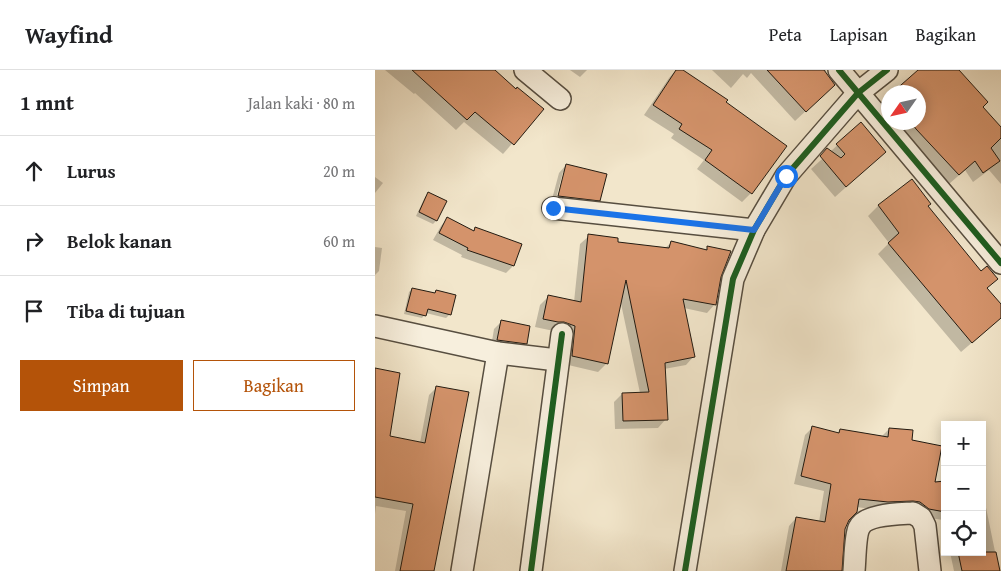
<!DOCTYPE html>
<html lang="id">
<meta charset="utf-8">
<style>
body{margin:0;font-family:"Gentium Book Plus",serif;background:#f6f6f6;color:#202124}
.controls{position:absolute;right:15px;bottom:15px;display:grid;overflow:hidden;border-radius:0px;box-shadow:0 2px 12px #0003}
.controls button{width:45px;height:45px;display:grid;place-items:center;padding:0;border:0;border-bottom:1px solid #e0e0e0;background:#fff;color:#202124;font:25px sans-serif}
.compass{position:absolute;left:506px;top:15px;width:45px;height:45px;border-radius:50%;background:#fff;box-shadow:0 2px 12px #0003;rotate:236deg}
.stop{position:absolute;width:15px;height:15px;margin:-11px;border:4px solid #1a73e8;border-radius:50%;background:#fff}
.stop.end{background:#1a73e8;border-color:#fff;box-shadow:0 1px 5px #0008}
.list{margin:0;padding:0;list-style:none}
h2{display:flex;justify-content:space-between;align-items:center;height:65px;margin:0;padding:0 20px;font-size:21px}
h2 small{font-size:16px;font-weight:400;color:#757577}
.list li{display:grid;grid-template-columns:32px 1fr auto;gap:15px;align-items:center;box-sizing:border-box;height:70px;padding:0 20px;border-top:1px solid #e0e0e0}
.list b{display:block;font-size:19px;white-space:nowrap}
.list em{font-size:16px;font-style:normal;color:#757577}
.actions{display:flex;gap:10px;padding:15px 20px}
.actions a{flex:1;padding:11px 0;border:1px solid #b45309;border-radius:0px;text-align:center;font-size:18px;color:#b45309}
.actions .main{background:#b45309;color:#fff}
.icon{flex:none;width:28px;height:28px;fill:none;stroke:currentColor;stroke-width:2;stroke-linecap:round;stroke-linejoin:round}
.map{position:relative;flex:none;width:626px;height:501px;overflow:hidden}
header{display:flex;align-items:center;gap:30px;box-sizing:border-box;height:70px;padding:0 25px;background:#fff;border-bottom:1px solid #e0e0e0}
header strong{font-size:24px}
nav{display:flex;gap:28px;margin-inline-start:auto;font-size:18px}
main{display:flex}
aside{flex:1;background:#fff}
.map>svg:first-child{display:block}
.shadow{fill:#0003;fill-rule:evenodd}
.building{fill:#d4936b;stroke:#231b11}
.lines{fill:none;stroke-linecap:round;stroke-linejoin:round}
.street-casing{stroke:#574e40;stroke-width:24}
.street{stroke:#f7efdd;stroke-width:21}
.cycleway-casing{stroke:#f7efdd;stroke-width:9}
.cycleway{stroke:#1b5e20;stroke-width:6}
.route{stroke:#1a73e8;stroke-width:6}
</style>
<header>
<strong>Wayfind</strong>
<nav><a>Peta</a><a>Lapisan</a><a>Bagikan</a></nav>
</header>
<main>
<aside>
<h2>1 mnt<small>Jalan kaki · 80 m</small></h2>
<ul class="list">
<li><svg class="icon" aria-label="ahead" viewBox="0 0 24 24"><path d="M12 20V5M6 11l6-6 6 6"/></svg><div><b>Lurus</b></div><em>20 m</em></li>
<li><svg class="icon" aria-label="right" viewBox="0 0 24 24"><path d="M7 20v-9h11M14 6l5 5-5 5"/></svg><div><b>Belok kanan</b></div><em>60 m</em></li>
<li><svg class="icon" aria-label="arrive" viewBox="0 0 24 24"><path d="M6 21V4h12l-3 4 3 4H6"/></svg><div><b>Tiba di tujuan</b></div></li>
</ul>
<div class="actions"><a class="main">Simpan</a><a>Bagikan</a></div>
</aside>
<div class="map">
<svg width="626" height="501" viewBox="0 0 626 501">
<rect width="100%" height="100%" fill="#f2e6cb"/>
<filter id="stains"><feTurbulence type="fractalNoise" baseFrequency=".004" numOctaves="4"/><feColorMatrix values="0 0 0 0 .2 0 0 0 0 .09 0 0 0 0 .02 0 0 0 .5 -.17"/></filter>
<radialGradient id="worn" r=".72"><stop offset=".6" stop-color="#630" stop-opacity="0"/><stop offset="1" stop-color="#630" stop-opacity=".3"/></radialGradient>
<!-- shadow -->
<g class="shadow">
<path d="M10,0H118L141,21L167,39L128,84L89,52L81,60L40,23L39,24Z"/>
<path d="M195,0H212L205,7Z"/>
<path d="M301,0H306L350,33L376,123L367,132L322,99L329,90L296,68L299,64L269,45L294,8Z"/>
<path d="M337,0H451L448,25L420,51L376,3L372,8L368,4L356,18Z"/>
<path d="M545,0H583L607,37L626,59V114L614,100L598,112L590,100L574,114L517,52H544V22H520Z"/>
<path d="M514,29V48L504,38Z"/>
<path d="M486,54L499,92L460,127L436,99Z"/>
<path d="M191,95L224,130L217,138L176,133L184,103ZM188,102H190L183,132H180Z"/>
<path d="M0,107L8,113L0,123Z"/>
<path d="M536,111L552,136L606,203L621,252L586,282L503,184L514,173L493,146L503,136Z"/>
<path d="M53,124L61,151L58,154L41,146L50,127Z"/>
<path d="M72,149L97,162L100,159L138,196L131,203L86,187L87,185L58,170L66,156Z"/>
<path d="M214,166L241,173L290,178L296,173L329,181L333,178L344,206L340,234L332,243L309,238L319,286L311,295L289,299L291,349L283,358L240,359L239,332L247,324L265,323L245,229L232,293L223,302L189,294L180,260H174L160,257L165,235L173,227L199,232L205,174Z"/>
<path d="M0,177L7,178L4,201L0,205Z"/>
<path d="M37,219L59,224L61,221L79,226L74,245L71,248L51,243L47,248L29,244L34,222Z"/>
<path d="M127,251L151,273L143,281L116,277L119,259Z"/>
<path d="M0,300L13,367L45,373L54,325L62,317L58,501H20L31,441L1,436L0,444Z"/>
<path d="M438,357L462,364L465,360L507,366L514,359L535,371L559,414L570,412V456L568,450L482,437L473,450L468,465L465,501H406L414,456L421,448L444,452L449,421L419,414L430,365Z"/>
<path d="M607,418L624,501H579L575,482H607Z"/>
</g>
<!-- building -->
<g class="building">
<path d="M37,0H120L141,19L142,17L169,39L139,75L100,42L92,50Z"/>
<path d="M301,0H308L353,30L351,32L412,76L377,124L330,90L337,80L304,59L307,54L278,35Z"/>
<path d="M392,0H449L460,15L431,42Z"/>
<path d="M543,0H584L613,32L608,37L626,57V68L616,78L625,91L608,103L600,91L584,105L541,59L536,52H544V22H518Z"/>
<path d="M486,52L511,82L471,117L445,86L452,78L466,88L470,84L461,74Z"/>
<path d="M191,94L232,104L225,131L183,126Z"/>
<path d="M537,109L556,134L553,136L606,201L612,196L623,209L612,218L626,234V248L597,273L513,173L524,163L503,135Z"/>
<path d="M53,122L72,131L62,151L44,142Z"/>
<path d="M72,147L99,161L100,157L147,174L139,196L92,180L93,178L64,163Z"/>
<path d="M213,164L243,168V172L294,178L296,171L332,180V176L356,181L346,207L341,235L308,229L320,287L290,293L293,350L248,351L247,323L274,322L251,210L233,294L197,286L200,256L189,252H183L168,249L173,225L206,232Z"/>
<path d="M37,218L60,223L61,220L81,225L76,245L53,239L51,246L31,241Z"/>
<path d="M126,250L155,256L152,274L122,270Z"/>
<path d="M0,298L25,303L15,366L50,373L61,316L94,322L59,501H25L38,434L0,427Z"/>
<path d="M437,356L464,363L465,359L513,367L514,358L538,360L537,370L567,376L560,412L570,411V442L554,439L545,432L538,431L513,432L484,429L482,442L474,450L470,459L467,501H411L421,447L450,452L456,414L426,406Z"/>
<path d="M583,482H621L625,501H587Z"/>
</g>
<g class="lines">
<!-- street casing -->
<g class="street-casing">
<g id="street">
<path d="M150,0L185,29"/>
<path d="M464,0L626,193"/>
<path d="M178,138L379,160"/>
<path d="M0,256L123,283L182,290"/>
<path d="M87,501L123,283"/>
<path d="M156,501L187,264"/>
<path d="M310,501L358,209L379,160L411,106L483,23L512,0"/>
<path d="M479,501C480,491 480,466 484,458C490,444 525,444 538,443L546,448L550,456L555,501"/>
</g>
</g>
<!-- street -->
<use href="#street" class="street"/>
<!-- cycleway casing -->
<g class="cycleway-casing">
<g id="cycleway">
<path d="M464,0L626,193"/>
<path d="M156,501L187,264"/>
<path d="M310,501L358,209L379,160L411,106L483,23L512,0"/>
</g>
</g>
<!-- cycleway -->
<use href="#cycleway" class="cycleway"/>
</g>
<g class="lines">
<!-- route -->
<path class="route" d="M178,138L379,160L411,106"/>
</g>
<rect width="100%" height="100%" filter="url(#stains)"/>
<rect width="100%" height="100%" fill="url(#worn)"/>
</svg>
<div class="controls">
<button>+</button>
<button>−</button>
<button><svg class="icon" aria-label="locate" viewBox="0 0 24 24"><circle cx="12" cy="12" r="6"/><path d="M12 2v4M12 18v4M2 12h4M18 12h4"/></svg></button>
</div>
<svg class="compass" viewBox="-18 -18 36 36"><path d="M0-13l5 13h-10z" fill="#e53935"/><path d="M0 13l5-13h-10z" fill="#757577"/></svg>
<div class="stop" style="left:411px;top:106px"></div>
<div class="stop end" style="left:178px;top:138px"></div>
</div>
</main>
